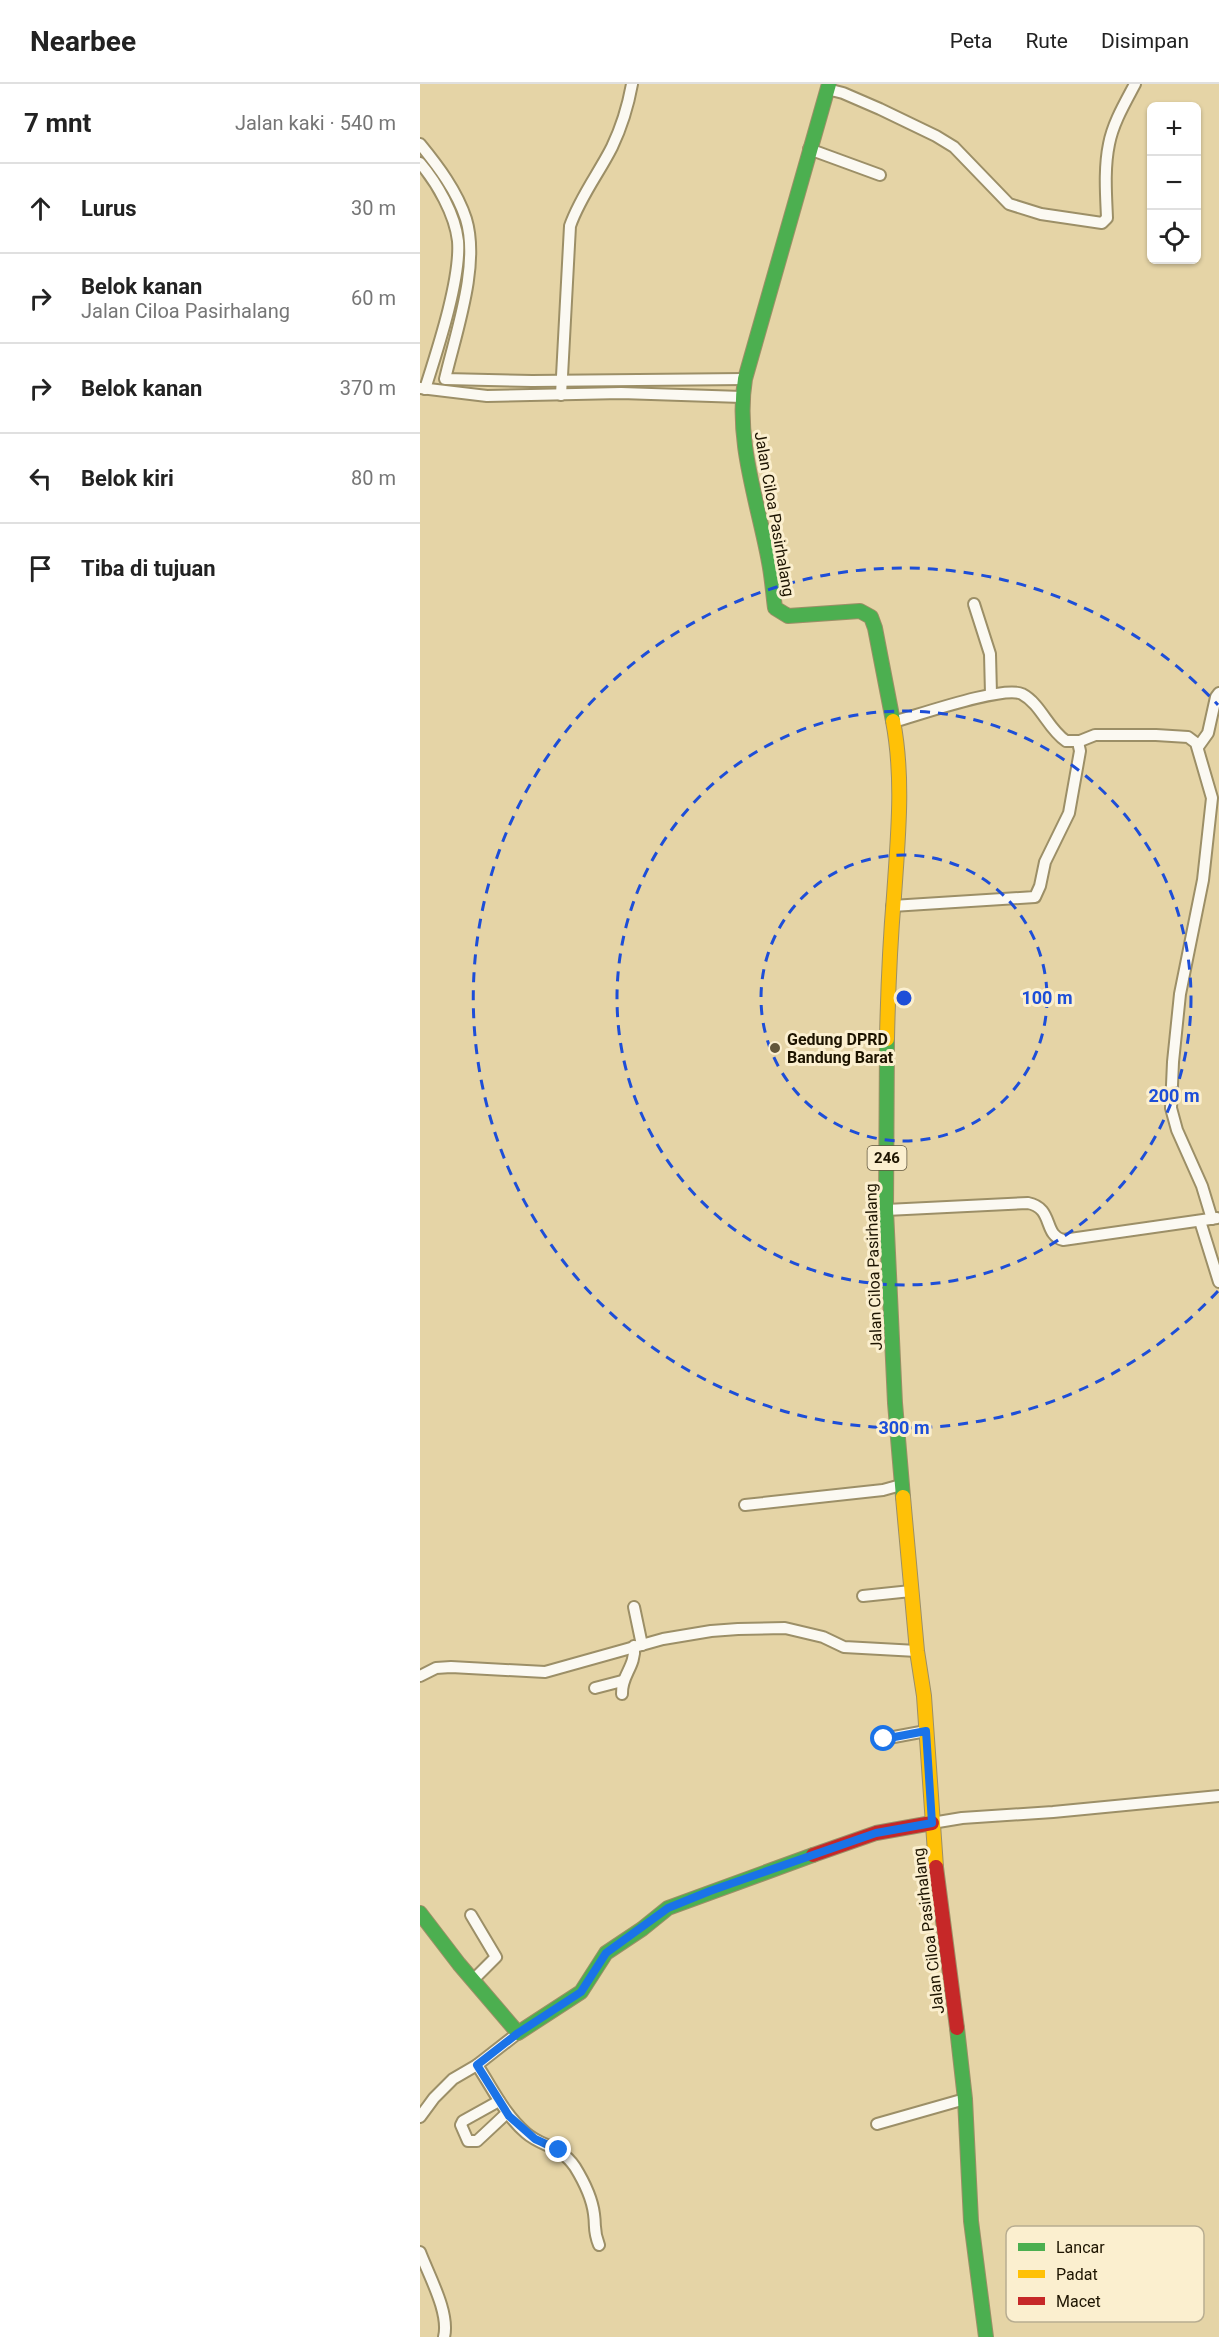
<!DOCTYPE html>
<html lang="id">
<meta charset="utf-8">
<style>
body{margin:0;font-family:Roboto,sans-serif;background:#f2f2f2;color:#222}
.controls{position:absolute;right:18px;top:18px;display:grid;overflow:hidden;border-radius:9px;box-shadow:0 2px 4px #0004}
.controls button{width:54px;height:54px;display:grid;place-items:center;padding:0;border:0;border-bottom:2px solid #e0e0e0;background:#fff;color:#222;font:30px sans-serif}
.stop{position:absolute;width:18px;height:18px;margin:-14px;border:4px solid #1a73e8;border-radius:50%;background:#fff}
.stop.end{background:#1a73e8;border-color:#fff;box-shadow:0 2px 6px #0008}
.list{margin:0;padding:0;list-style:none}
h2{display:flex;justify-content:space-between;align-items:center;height:78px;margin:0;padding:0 24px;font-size:26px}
h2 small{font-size:20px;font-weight:400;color:#767676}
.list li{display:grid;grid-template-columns:39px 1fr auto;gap:18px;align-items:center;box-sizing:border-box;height:90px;padding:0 24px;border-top:2px solid #e0e0e0}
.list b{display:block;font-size:22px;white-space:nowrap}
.list p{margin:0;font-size:20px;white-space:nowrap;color:#767676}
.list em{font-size:20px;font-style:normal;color:#767676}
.icon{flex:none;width:33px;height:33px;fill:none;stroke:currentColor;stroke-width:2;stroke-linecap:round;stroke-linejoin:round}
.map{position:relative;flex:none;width:799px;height:2253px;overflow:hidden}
header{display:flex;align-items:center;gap:36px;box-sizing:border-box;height:84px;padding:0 30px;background:#fff;border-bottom:2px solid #e0e0e0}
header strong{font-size:28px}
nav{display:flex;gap:33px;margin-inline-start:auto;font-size:21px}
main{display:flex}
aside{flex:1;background:#fff}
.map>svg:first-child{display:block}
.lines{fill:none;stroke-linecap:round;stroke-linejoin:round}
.street-casing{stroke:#9c8f67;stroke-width:14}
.fast-casing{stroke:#9c8f67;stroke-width:16}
.slow-casing{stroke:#9c8f67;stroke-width:16}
.jam-casing{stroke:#9c8f67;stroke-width:16}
.street{stroke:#fbf9f2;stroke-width:10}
.fast{stroke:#4caf50;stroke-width:14}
.slow{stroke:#ffc107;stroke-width:14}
.jam{stroke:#c62828;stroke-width:14}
.route{stroke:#1a73e8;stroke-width:8}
.ring{fill:none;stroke:#1d4ed8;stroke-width:3;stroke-dasharray:10 8}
.poi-dot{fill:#63573a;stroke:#fbefcf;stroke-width:2}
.labels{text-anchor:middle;stroke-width:6;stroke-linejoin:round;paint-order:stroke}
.shield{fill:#fbefcf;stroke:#60563e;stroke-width:1.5}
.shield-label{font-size:15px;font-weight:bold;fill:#1d1400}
.street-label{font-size:16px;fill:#1d1400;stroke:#fbefcf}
.poi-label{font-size:16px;font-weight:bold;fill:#1d1400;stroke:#fbefcf;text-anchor:start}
.key{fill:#fbefcf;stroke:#b8ad91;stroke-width:1.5}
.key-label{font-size:16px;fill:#1d1400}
.centre{fill:#1d4ed8;stroke:#fbefcf;stroke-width:3}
.ring-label{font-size:18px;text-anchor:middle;font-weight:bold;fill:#1d4ed8;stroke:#fbefcf;stroke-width:6;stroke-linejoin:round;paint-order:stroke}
</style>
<header>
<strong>Nearbee</strong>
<nav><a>Peta</a><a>Rute</a><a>Disimpan</a></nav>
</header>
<main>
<aside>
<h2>7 mnt<small>Jalan kaki · 540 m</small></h2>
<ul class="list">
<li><svg class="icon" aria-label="ahead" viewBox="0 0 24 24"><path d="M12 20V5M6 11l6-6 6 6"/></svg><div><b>Lurus</b></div><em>30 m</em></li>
<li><svg class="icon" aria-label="right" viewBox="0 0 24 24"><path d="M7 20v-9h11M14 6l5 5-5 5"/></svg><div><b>Belok kanan</b><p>Jalan Ciloa Pasirhalang</p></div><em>60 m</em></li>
<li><svg class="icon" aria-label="right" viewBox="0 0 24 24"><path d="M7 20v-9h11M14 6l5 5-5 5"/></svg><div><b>Belok kanan</b></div><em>370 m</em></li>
<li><svg class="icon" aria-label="left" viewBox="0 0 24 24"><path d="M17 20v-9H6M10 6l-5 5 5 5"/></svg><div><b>Belok kiri</b></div><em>80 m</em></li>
<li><svg class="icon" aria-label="arrive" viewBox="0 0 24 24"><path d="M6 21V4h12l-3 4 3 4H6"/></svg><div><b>Tiba di tujuan</b></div></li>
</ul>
</aside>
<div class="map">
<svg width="799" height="2253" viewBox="0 0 799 2253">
<rect width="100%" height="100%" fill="#e5d4a6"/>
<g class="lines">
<!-- street casing -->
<g class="street-casing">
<g id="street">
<path d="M407,5L423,9L460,25L516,52L534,63L589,120L621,130L682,139L687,134C686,110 684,84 689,60C693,39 705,19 715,0"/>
<path d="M0,60C18,82 37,107 46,135C60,181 36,248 25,295L112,297L325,295"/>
<path d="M389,65L460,91"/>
<path d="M0,79C17,99 35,130 38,157C41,195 17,267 5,305"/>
<path d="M0,304L67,312L201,309L322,313"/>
<path d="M141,311L150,142C160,113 179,89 192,63C202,42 208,22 212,0"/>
<path d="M554,520L570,570L571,610"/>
<path d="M473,638C496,632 583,601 602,610C621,620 628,645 646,657H660L675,651H736L768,653L776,659L792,714L783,796L760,910L753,978L751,1024L757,1046L782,1102L792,1135"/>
<path d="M778,663L788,649L796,613L799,609"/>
<path d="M472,822L615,813L620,802L625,778L649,729L660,667L658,658"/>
<path d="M466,1126L608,1119C634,1124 623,1151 643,1156L797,1134"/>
<path d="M780,1137L799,1198"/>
<path d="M325,1421L463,1406L481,1401"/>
<path d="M443,1512L491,1507"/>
<path d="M214,1523L222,1561"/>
<path d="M0,1592L16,1584L31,1583L125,1588L243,1555L291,1547L318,1545L365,1544L403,1553L424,1563L497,1567"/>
<path d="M175,1604L202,1597"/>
<path d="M202,1610C201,1591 216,1583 214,1562"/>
<path d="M463,1655L506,1647"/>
<path d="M512,1739L542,1734L633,1728L799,1712"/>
<path d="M51,1831L76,1873L53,1896"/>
<path d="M57,1981C73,2005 84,2030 106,2049C122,2063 140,2061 155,2083C163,2096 172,2114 174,2130C176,2144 173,2146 179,2161"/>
<path d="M79,2017L43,2037L41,2041L48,2057H57L87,2029"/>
<path d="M0,2033L14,2014L33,1995L57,1981L98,1949"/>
<path d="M457,2040L545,2015"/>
<path d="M0,2168C9,2192 30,2229 24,2253"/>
</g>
</g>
<!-- fast casing -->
<g class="fast-casing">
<g id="fast">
<path d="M409,0L325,295C315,357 338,418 349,478C352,493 353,509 355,524L368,532L440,527L451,533L455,544L473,637"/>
<path d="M467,955L466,1126L475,1319L483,1413"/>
<path d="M0,1829L39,1880L98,1949L161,1908L186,1869L222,1845L248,1824L393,1771"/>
<path d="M537,1944L545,2015L551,2137L566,2253"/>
</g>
</g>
<!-- slow casing -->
<g class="slow-casing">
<g id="slow">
<path d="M467,955C468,907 470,859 474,812C478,753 484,694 473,637"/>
<path d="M483,1413L497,1567L504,1612L516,1783"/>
</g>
</g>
<!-- jam casing -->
<g class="jam-casing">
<g id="jam">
<path d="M393,1771L456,1749L512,1739"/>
<path d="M516,1783L537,1944"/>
</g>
</g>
<!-- street -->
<use href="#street" class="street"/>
<!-- fast -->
<use href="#fast" class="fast"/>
<!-- slow -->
<use href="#slow" class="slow"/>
<!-- jam -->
<use href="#jam" class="jam"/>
</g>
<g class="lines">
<!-- route -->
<path class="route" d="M139,2066L115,2055L89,2032L57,1981L98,1949L161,1908L186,1869L248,1824L290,1807L456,1749L512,1739L506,1647L464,1655"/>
</g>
<!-- distance rings -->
<g class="ring">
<circle cx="484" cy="914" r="143"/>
<circle cx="484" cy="914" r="287"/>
<path d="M798 1207A430 430 0 1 1 798 621"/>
</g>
<!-- markers -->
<circle class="poi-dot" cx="355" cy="964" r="6"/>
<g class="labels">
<!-- shield labels -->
<rect class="shield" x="447.5" y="1062" width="39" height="24" rx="4.5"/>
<g class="shield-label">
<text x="467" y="1079">246</text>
</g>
<!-- street labels -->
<g class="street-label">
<text transform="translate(355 430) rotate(80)" y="6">Jalan Ciloa Pasirhalang</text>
<text transform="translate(453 1183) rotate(-92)" y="6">Jalan Ciloa Pasirhalang</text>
<text transform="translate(508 1847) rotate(-97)" y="6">Jalan Ciloa Pasirhalang</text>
</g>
<!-- poi labels -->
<g class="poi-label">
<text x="367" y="961">Gedung DPRD<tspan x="367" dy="18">Bandung Barat</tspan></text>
</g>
</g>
<!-- legend -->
<rect x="586" y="2142" width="198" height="96" rx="9" class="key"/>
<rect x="598" y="2159" width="27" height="8" fill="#4caf50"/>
<rect x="598" y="2186" width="27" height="8" fill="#ffc107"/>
<rect x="598" y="2213" width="27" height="8" fill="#c62828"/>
<g class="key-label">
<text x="636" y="2169">Lancar</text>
<text x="636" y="2196">Padat</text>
<text x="636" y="2223">Macet</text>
</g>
<circle cx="484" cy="914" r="9" class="centre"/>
<g class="ring-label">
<text x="627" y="920">100 m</text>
<text x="754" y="1018">200 m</text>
<text x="484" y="1350">300 m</text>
</g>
</svg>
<div class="controls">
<button>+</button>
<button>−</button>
<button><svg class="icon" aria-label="locate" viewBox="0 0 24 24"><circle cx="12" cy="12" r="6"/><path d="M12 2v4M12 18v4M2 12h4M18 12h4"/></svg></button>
</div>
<div class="stop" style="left:464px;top:1655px"></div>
<div class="stop end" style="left:139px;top:2066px"></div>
</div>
</main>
